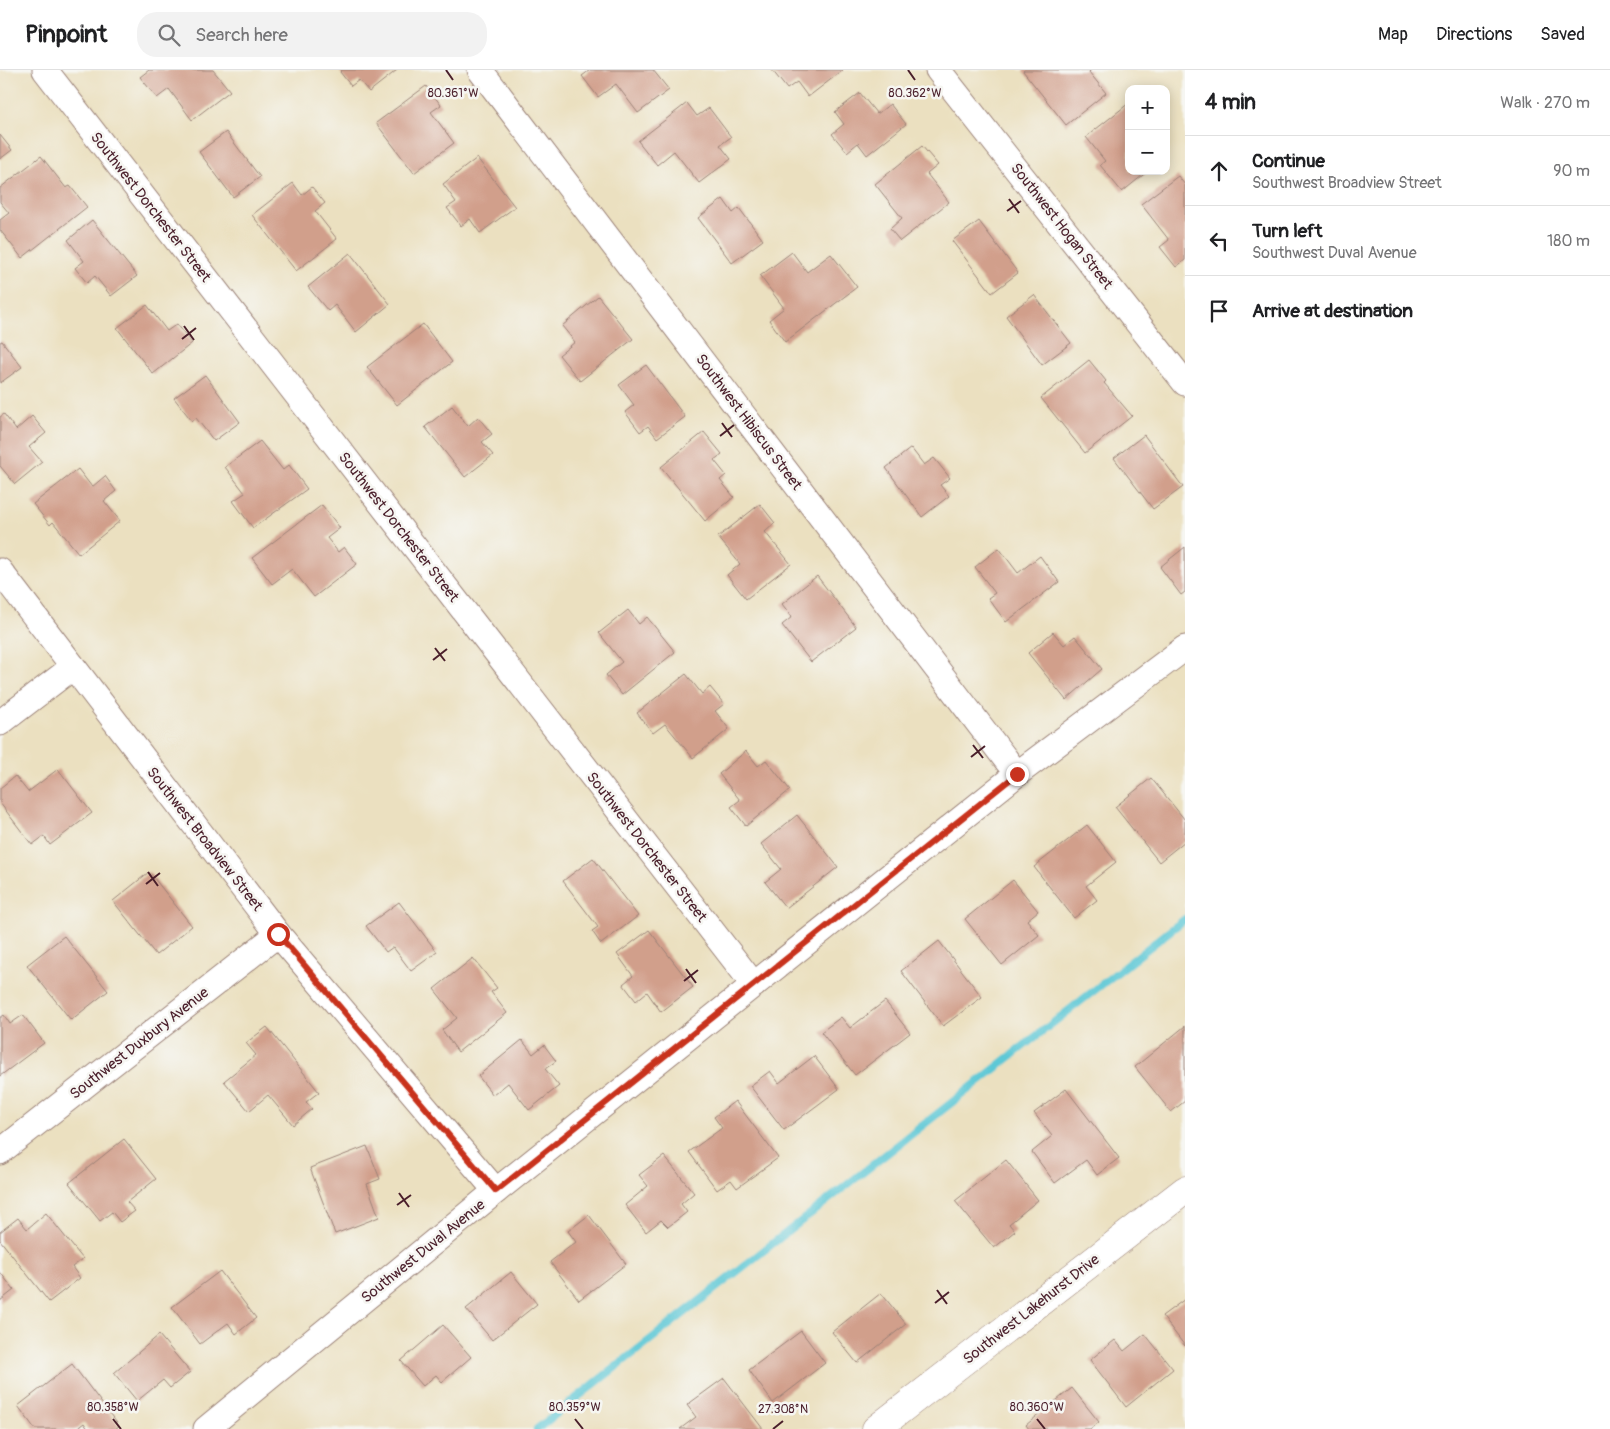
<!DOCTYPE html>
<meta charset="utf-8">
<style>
body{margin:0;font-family:Pangolin,sans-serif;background:#f2f2f2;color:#202124}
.controls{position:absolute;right:15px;top:15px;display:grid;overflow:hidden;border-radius:10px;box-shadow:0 2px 12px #0003}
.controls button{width:45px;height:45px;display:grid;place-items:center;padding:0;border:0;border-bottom:1px solid #e0e0e0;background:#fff;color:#202124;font:25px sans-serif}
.stop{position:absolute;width:15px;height:15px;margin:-11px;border:4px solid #c8321e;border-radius:50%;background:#fff}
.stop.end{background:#c8321e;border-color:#fff;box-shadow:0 1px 5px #0008}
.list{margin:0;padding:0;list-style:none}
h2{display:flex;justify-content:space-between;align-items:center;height:65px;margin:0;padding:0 20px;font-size:21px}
h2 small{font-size:16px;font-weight:400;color:#757577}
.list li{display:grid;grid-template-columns:32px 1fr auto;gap:15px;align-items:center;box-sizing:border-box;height:70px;padding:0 20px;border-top:1px solid #e0e0e0}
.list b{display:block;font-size:19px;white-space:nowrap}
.list p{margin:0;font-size:16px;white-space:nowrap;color:#757577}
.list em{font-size:16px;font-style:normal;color:#757577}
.icon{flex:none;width:28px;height:28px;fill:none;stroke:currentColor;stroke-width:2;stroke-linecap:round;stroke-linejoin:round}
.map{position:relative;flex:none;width:1185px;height:1359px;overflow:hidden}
header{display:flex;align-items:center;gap:30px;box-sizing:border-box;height:70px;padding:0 25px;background:#fff;border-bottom:1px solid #e0e0e0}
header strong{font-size:24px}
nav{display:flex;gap:28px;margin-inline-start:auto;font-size:18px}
.search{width:350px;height:45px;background:#f2f2f2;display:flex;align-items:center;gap:12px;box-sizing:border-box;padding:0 18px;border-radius:20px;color:#757577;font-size:19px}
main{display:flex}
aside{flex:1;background:#fff}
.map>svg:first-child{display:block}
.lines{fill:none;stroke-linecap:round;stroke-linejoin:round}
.stream{stroke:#5dc8d6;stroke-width:8}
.building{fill:#d19f8b}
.minor-casing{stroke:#9a8076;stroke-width:27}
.tertiary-casing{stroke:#9a8076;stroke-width:29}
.minor{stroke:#fff;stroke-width:25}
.tertiary{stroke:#fff;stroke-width:28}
.route{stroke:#c8321e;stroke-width:6}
.ticks{fill:none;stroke:#4a1f2b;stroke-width:2}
.labels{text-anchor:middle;stroke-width:5;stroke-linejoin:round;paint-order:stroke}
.street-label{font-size:15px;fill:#4a1f2b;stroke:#f6f6f2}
.ticks-label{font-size:12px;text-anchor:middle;fill:#4a1f2b;stroke:#f6f6f2;stroke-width:5;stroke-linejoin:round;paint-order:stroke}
</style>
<header>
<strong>Pinpoint</strong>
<div class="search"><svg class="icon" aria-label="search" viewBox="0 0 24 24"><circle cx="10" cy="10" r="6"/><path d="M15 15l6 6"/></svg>Search here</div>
<nav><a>Map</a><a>Directions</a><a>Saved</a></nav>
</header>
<main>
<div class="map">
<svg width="1185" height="1359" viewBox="0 0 1185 1359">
<rect width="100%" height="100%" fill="#f6f6f2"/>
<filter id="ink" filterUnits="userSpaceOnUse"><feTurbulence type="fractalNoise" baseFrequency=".02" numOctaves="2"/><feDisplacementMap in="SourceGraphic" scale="10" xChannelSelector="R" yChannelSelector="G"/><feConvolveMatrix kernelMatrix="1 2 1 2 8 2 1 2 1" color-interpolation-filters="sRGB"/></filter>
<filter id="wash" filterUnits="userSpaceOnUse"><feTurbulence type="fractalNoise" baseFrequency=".0096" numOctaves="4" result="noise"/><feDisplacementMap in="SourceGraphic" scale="20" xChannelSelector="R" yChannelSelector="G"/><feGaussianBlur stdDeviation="1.12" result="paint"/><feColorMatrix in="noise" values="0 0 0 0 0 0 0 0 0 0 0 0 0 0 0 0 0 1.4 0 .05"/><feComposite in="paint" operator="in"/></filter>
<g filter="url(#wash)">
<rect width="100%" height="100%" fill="#ebe0c0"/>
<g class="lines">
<!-- stream -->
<path class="stream" d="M537,1359L1185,849"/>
</g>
<g id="blocks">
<!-- building -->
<g class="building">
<path d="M149,0H213L230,21L192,50L169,19L157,28L140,7Z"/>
<path d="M342,0H397L369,22L359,10L351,16L340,2Z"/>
<path d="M590,0H653L669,20L638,43L616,14L598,27L582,6Z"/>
<path d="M772,0H843L808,27L797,12L787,19Z"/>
<path d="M1024,0H1091L1089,2L1106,23L1066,55L1023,1Z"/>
<path d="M426,16L441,35L431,42L454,73L414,103L376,53Z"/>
<path d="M860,23L877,44L890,34L906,54L867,85L858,73L847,82L832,64L844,54L835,42Z"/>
<path d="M687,33L697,46L709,38L731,67L720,75L731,89L699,113L674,81L657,95L638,71Z"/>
<path d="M1129,33V101H1148L1122,122L1100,95L1105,91L1086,67Z"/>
<path d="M226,62L260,107L233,127L199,82Z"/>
<path d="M0,65L12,80L0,89Z"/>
<path d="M922,76L938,95L927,104L949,132L900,171L890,159L902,148L875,114Z"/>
<path d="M41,86L66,118L70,116L87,137L22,188L0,160V150L9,143L0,132V118Z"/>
<path d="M477,88L515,137L480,163L470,149L461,156L447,138L456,132L443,114Z"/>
<path d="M1178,106L1185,115V190L1176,197L1160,177L1169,170L1141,134Z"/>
<path d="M293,113L302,125L312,117L325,133L315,141L337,169L296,201L252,145Z"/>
<path d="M723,129L733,143L739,138L763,170L732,193L698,148Z"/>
<path d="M92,150L137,206L111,226L95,206L87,213L75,198L84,191L68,170Z"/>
<path d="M979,151L1018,203L992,223L952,171Z"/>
<path d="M792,182L807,202L831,184L857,217L785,272L769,250L784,238L760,206Z"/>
<path d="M350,183L390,234L356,262L335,235L328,241L308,217Z"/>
<path d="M1034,225L1071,273L1042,295L1006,246Z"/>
<path d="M598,226L633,269L580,311L559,285L575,272L562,256Z"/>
<path d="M147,235L167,261L177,254L192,273L153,304L117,258Z"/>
<path d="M423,254L452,292L397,335L367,297Z"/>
<path d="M2,271L22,297L0,313V272Z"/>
<path d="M1089,290L1106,311L1104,313L1132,346L1085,383L1041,328Z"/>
<path d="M646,295L685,347L657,368L648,356L640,362L625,342L634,335L619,315Z"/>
<path d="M205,305L240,352L214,371L196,348L192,351L174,328Z"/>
<path d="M452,336L468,356L478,347L492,364L482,372L493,385L465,407L425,357Z"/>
<path d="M4,344L16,360L32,346L46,363L29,377L42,392L15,414L0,396V347Z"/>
<path d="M704,362L722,384L714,390L726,405L720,410L734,427L705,451L661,397Z"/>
<path d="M1144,365L1183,417L1153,439L1114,388Z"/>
<path d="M260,371L283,400L289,395L307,419L253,458L233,431L245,423L225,397Z"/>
<path d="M911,378L924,395L934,388L950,408L940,415L949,426L922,447L886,398Z"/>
<path d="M78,399L92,417L105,406L116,421L104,431L120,451L79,484L53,452L50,455L33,434Z"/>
<path d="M760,434L775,453L765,462L791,494L746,529L727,505L740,494L718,467Z"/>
<path d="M322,435L340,458L327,468L338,482L344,477L357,494L314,527L292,499L272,514L252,488Z"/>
<path d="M1185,477V522L1181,525L1160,497Z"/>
<path d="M999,478L1018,503L1040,486L1059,512L1006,552L988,528L995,523L975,497Z"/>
<path d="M817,506L856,557L811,592L782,555L792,547L782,534Z"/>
<path d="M628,540L639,554L647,547L675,582L622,625L606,605L622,592L599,563Z"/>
<path d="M1053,562L1064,575L1075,566L1102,599L1066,630L1028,583Z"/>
<path d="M686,604L702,624L710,617L724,634L715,641L729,659L693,688L665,654L653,663L637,643Z"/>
<path d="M746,681L758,696L766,690L790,720L746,756L731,737L740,730L719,704Z"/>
<path d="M58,699L92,743L50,775L44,766L32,775L0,733V718L15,706L28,722Z"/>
<path d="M1151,708L1185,750V771L1159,792L1115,737Z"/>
<path d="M797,745L838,797L786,838L765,812L781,799L761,774Z"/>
<path d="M1087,755L1116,792L1086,816L1097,830L1074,848L1034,797Z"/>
<path d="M593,788L638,846L601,874L592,861L598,857L563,811Z"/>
<path d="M149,802L192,856L156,885L113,831Z"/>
<path d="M1013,810L1038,841L1027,850L1039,865L1002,895L965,849Z"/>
<path d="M399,832L437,882L411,901L393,877L386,882L366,856Z"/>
<path d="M649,860L693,917L661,942L647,922L636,931L623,914L633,906L617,884Z"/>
<path d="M64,866L108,921L71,950L27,895Z"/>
<path d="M939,871L982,927L943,956L901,901Z"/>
<path d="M473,888L497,918L491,922L507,943L458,982L442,960L457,948L434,919Z"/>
<path d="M885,931L910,963L855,1005L821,962L841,947L850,958Z"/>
<path d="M4,945L10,954L23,945L44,973L0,1006V948Z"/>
<path d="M1185,956V1031L1171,1042L1135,997Z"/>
<path d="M267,957L319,1022L306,1032L312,1039L293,1055L268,1025L249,1041L224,1011L256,985L246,973Z"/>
<path d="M522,970L533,984L544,975L556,991L545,999L559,1016L529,1040L508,1013L493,1025L478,1006Z"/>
<path d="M814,986L839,1019L784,1060L750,1016L770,1001L779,1013Z"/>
<path d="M1066,1019L1119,1088L1097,1105L1086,1090L1055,1113L1032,1082L1052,1066L1034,1043Z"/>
<path d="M735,1031L778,1088L737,1118L731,1110L717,1120L689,1082L722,1058L714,1047Z"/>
<path d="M124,1069L156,1109L127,1132L135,1141L120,1152L112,1142L100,1151L69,1113Z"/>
<path d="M367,1076L380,1109L367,1114L379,1147L335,1164L310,1098Z"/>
<path d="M664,1086L694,1123L681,1134L687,1142L668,1157L661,1150L646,1162L625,1135L648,1116L639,1105Z"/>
<path d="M1006,1090L1038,1130L1009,1154L1015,1161L994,1178L955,1131Z"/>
<path d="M46,1143L83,1189L72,1197L80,1208L49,1232L0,1170V1162L18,1148L27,1159Z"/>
<path d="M589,1145L626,1194L579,1230L550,1192L576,1172L568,1161Z"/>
<path d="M220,1201L256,1248L236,1264L228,1253L200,1274L172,1237Z"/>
<path d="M0,1202L14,1220L0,1231Z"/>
<path d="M511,1202L537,1234L492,1270L466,1239Z"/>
<path d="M881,1223L906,1254L857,1293L832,1262Z"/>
<path d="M1185,1229V1276L1162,1246Z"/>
<path d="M443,1255L471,1287L442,1312L436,1305L423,1316L401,1291Z"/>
<path d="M801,1261L825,1293L773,1333L749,1300Z"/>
<path d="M1145,1264L1173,1299L1126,1337L1090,1290L1115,1270L1124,1281Z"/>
<path d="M159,1265L190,1302L170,1318L163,1310L137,1331L114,1303Z"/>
<path d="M72,1294L119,1356L115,1359H88L84,1353L76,1359H35L18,1336Z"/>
<path d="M724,1308L763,1359H680L696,1347L687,1335Z"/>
<path d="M1072,1318L1099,1352L1090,1359H1029L1026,1355Z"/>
</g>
</g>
</g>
<g filter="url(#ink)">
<use href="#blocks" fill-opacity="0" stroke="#9a8076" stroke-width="1"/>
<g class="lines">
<!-- minor casing -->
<g class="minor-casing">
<g id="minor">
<path d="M45,0L754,915"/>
<path d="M480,0L1017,704"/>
<path d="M938,0L1185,313"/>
<path d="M0,501L278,864L496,1121"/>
<path d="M0,653L73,597"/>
<path d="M0,1082L278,864"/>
<path d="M206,1359L496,1121L1017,704L1185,578"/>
</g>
</g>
<!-- tertiary casing -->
<g class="tertiary-casing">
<path id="tertiary" d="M876,1359L1185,1120"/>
</g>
<!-- minor -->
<use href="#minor" class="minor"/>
<!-- tertiary -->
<use href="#tertiary" class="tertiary"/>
</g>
</g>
<g class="lines" filter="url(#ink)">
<!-- route -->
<path class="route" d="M278,864L496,1121L1017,704"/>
</g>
<!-- ticks -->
<path class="ticks" d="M446,0L453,10M908,0L915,10M1009,129L1019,143M1007,141L1021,131M184,256L194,270M182,269L196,258M722,353L732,367M720,366L734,355M435,578L445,591M433,590L447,579M973,675L983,688M971,687L985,676M148,802L158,816M146,814L160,803M686,899L696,913M684,911L698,900M399,1123L409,1137M397,1135L411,1125M937,1220L947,1234M935,1233L949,1222M113,1349L121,1359M575,1349L583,1359M1037,1349L1045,1359M773,1359L783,1351"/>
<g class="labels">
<!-- street labels -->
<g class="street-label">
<text transform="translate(151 137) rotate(52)" y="5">Southwest Dorchester Street</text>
<text transform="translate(1062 156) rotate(52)" y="5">Southwest Hogan Street</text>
<text transform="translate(749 352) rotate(53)" y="5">Southwest Hibiscus Street</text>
<text transform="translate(399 457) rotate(52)" y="5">Southwest Dorchester Street</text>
<text transform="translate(205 769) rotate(52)" y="5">Southwest Broadview Street</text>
<text transform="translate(647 777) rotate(52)" y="5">Southwest Dorchester Street</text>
<text transform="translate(139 973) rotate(-38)" y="5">Southwest Duxbury Avenue</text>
<text transform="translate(423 1181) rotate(-39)" y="5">Southwest Duval Avenue</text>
<text transform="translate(1031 1239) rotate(-38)" y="5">Southwest Lakehurst Drive</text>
</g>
</g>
<g class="ticks-label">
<text x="453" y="27">80.361°W</text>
<text x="915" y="27">80.362°W</text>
<text x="113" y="1341">80.358°W</text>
<text x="575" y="1341">80.359°W</text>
<text x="1037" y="1341">80.360°W</text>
<text x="783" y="1343">27.308°N</text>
</g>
</svg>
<div class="controls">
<button>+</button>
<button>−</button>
</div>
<div class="stop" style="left:278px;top:864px"></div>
<div class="stop end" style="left:1017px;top:704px"></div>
</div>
<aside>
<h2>4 min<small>Walk · 270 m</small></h2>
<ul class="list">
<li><svg class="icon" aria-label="ahead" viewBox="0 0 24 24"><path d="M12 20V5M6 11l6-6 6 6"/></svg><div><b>Continue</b><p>Southwest Broadview Street</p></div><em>90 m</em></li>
<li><svg class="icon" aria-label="left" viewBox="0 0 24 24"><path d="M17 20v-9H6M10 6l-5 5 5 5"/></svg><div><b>Turn left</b><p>Southwest Duval Avenue</p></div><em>180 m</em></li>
<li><svg class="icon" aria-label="arrive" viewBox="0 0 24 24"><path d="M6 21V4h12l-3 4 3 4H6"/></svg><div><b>Arrive at destination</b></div></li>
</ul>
</aside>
</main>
